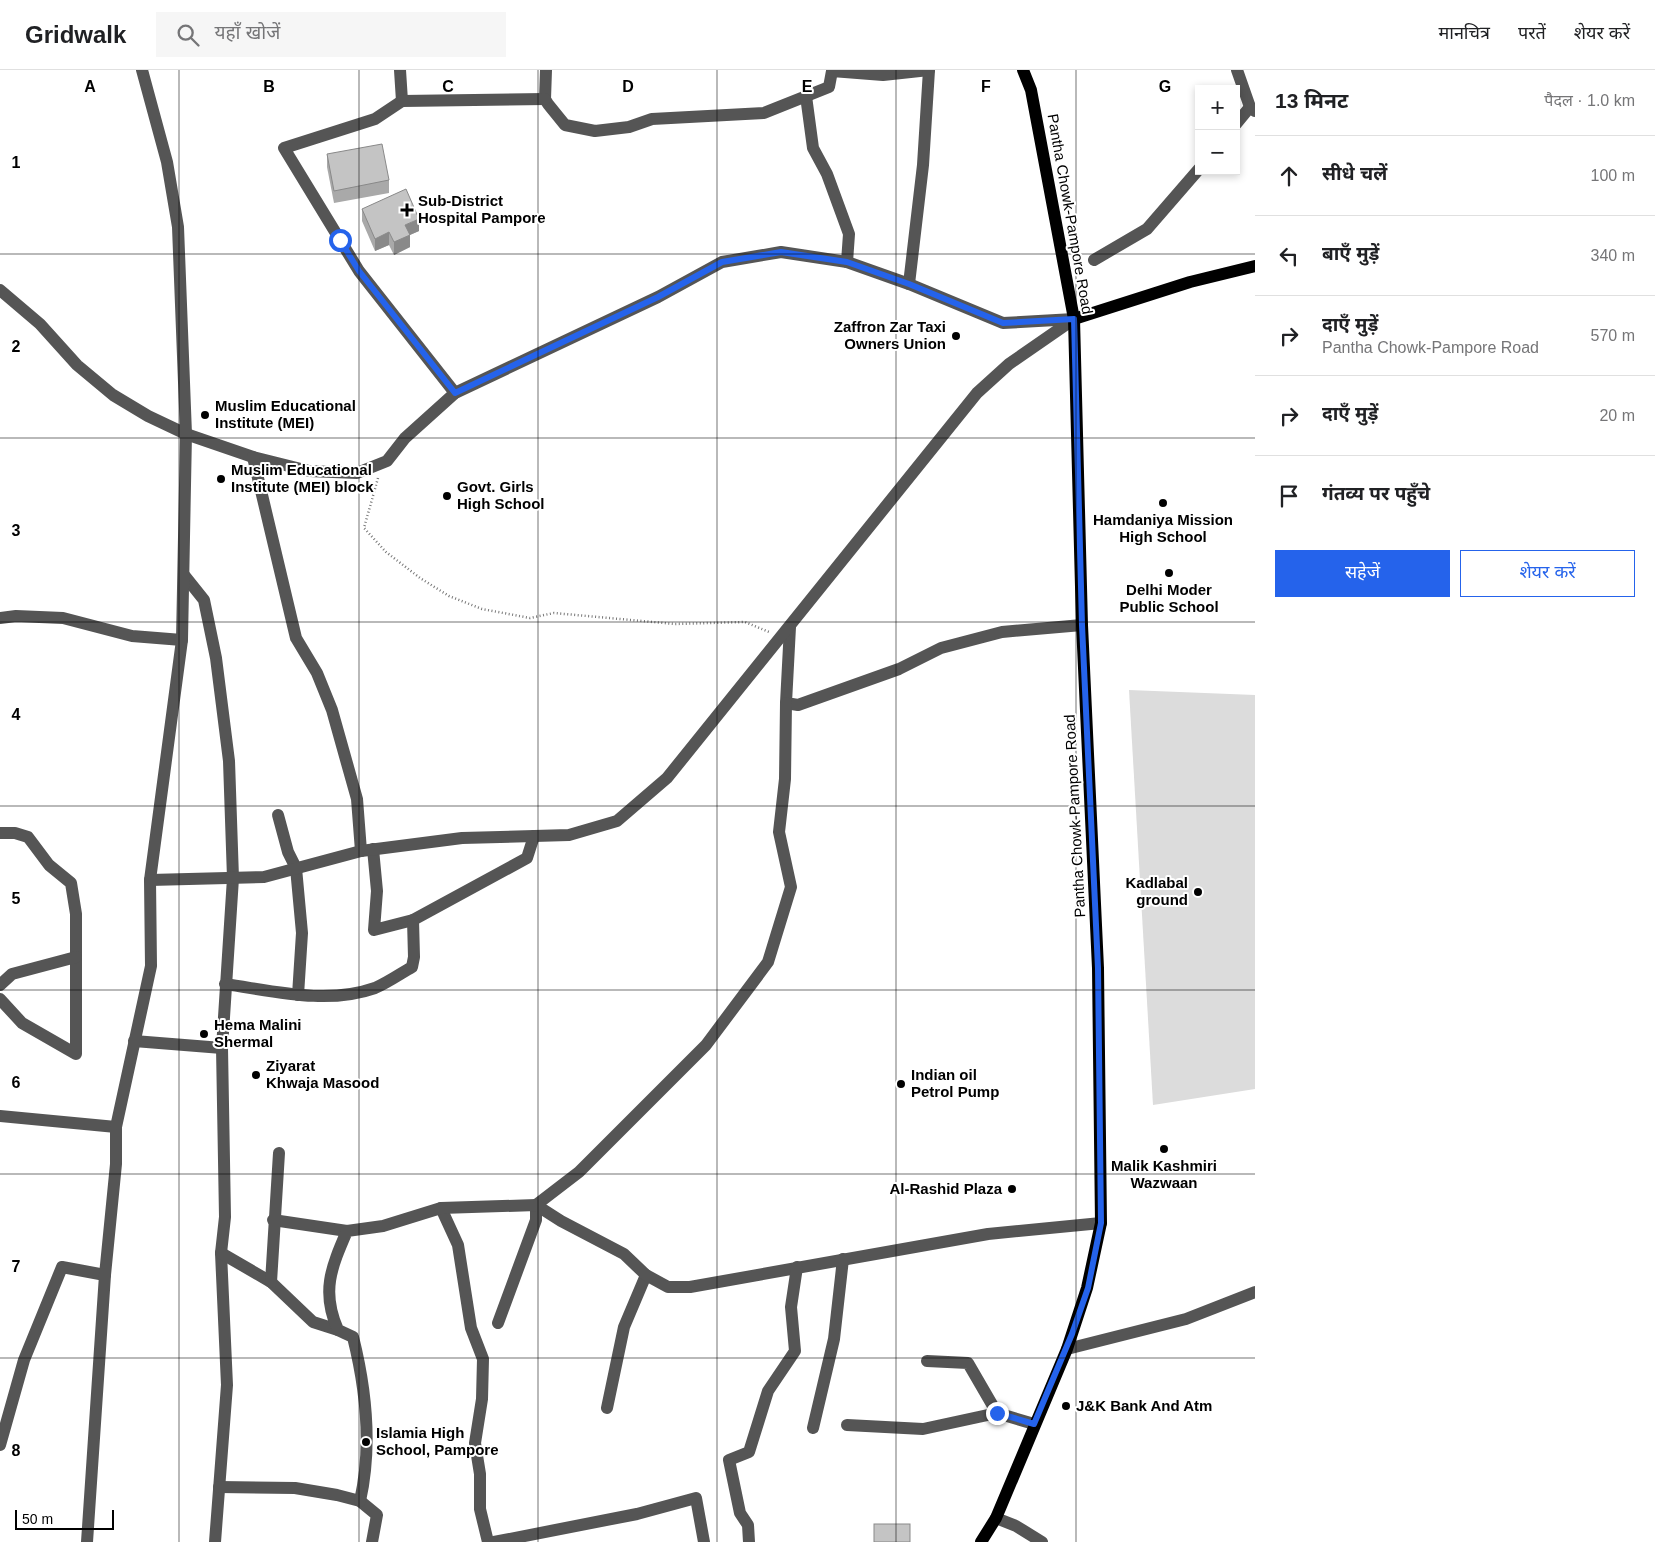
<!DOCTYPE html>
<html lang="hi">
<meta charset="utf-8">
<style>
body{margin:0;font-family:Arial,"Noto Sans Devanagari",sans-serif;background:#f6f6f6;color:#202124}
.controls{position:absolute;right:15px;top:15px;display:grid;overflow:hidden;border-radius:0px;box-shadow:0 2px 8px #0003}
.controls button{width:45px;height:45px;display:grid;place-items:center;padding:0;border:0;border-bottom:1px solid #e0e0e0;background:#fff;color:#202124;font:25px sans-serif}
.scale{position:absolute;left:15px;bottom:12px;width:99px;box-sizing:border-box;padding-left:5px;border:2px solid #000;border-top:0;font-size:14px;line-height:18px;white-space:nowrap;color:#000;-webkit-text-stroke:4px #fff;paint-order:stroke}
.stop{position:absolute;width:15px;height:15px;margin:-11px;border:4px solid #2563eb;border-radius:50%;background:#fff}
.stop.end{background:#2563eb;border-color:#fff;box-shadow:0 1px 5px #0008}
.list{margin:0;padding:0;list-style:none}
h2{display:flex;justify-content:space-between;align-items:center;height:65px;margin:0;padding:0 20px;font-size:21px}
h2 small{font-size:16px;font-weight:400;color:#757577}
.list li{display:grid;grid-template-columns:32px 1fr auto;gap:15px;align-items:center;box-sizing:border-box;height:80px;padding:0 20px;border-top:1px solid #e0e0e0}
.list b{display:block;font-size:19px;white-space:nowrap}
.list p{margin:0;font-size:16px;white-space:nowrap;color:#757577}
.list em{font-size:16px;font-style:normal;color:#757577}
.actions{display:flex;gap:10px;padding:15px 20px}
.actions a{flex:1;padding:11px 0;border:1px solid #2563eb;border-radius:0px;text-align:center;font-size:18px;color:#2563eb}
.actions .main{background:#2563eb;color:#fff}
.icon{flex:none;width:28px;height:28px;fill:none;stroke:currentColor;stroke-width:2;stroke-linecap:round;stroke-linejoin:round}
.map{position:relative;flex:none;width:1255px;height:1472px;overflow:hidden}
header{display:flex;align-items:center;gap:30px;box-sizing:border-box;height:70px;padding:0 25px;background:#fff;border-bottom:1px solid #e0e0e0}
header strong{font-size:24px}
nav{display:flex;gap:28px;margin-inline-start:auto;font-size:18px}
.search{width:350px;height:45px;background:#f6f6f6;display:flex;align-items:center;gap:12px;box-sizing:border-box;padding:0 18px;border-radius:0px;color:#757577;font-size:19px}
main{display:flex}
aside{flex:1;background:#fff}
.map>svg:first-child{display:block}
.green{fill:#dcdcdc}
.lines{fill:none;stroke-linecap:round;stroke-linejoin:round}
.path{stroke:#777;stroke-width:2.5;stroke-dasharray:1 2.5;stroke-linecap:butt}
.minor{stroke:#555;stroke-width:12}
.major{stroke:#000;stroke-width:12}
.wall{fill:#a9a9a9}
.shaded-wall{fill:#898989}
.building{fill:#c4c4c4;stroke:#898989}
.route{stroke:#2563eb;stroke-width:6}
.grid{fill:none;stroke:#000;stroke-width:1;stroke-opacity:0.55}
.poi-dot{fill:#000;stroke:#fff;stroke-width:2}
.labels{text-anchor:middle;stroke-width:4;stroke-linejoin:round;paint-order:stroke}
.poi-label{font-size:15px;font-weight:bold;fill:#000;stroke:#fff;text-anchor:start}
.street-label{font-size:15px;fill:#000;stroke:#fff}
.grid-label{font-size:16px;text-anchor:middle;font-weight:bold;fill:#000;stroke:#fff;stroke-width:4;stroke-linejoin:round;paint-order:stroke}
</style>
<header>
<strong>Gridwalk</strong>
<div class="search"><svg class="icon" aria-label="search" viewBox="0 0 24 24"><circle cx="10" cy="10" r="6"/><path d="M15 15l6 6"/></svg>यहाँ खोजें</div>
<nav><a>मानचित्र</a><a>परतें</a><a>शेयर करें</a></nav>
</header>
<main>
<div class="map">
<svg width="1255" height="1472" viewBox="0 0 1255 1472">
<rect width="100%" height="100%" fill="#fff"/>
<!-- green -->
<path class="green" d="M1129,620L1255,625V1019L1153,1035Z"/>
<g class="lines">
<!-- path -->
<path class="path" d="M378,408L364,458L386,482L420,508L449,526L482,539L530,548L554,543L675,554L745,552L769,562"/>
<!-- minor -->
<g class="minor">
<path d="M400,0L402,31"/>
<path d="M546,0L545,29L548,34L565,55L595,61L629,57L652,49L764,43L829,17L832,1L883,5L929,0"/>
<path d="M1237,0L1250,37L1255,41"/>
<path d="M806,26L813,78L827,104L849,164L847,192"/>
<path d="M1236,54L1250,37"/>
<path d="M1094,190L1147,159L1199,99"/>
<path d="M909,214L923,95L929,0"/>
<path d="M0,220L40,254L77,295L113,325L148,346L186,364L253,387L309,401L357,403L387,391L405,368L455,323L658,227L722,192L781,182L847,192L909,214L1003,253L1074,249"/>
<path d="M455,323L359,201L284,78L375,49L402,31L545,29"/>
<path d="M253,387L296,568L317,603L332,640L357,729L361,781"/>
<path d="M184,505L204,530L216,588L229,691L233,808L222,978L225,1147L221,1183L227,1315L215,1472"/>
<path d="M0,548L16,546L63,548L132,566L182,570"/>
<path d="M790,557L786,633L798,635L899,599L941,578L1002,562L1082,555"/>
<path d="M278,745L288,782L296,798L302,863L298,925"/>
<path d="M0,763H15L28,767L49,795L71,813L76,844V984L22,953L0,929"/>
<path d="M373,779L377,821L374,860L413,850L527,788L534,766"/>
<path d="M150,810L264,807L361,781L462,768L569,765L617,751L667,708L977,323L1009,294L1074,249"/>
<path d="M225,914C274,921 327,935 375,918C387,913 400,904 412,897L414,887L413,850"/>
<path d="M0,915L12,904L76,887"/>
<path d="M134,971L222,978"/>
<path d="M0,1046L116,1057"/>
<path d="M441,1138L458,1175L471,1258L483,1289L482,1329L475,1373L480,1404V1439L488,1472"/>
<path d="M273,1150L347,1161"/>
<path d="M221,1183L271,1212L313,1252L338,1260"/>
<path d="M271,1212L279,1083"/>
<path d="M498,1253L536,1150V1135L579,1102L706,975L768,892L791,817L779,762L785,709L786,633"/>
<path d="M1067,1279L1186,1249L1255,1222"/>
<path d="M927,1291L968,1293L997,1343L1034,1354"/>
<path d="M607,1338L624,1257L646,1205"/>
<path d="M847,1355L923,1359L997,1343"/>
<path d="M813,1358L834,1269L843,1189"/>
<path d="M0,1375L24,1290L62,1197L105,1205"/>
<path d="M219,1417L295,1418L337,1425L360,1431L377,1445L372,1472"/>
<path d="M360,1431C372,1378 366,1319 353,1267L338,1260C321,1222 331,1198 347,1161L383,1156L441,1138L536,1135L561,1151L624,1184L646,1205L668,1217H690L988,1164L1101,1153"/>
<path d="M996,1448L1016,1456L1042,1472"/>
<path d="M87,1472L105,1205L116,1094V1057L151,896L150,810L182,570L186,364L178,157L167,92L142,0"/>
<path d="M494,1472L637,1444L696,1428L704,1472"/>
<path d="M749,1472L748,1455L740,1443L729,1390L749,1382L768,1321L795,1281L791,1237L797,1197"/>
</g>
<!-- major -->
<g class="major">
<path d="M1074,249L1190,212L1255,196"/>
<path d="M981,1472L996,1448L1067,1279L1087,1218L1101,1153L1098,898L1082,555L1074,249L1031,20L1023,0"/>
</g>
</g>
<!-- wall -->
<g class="wall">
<path d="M327,84L389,110V123L334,133L327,97Z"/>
<path d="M362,139L419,161L410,165V177L394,185L389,175L375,181L362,151Z"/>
</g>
<!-- shaded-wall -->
<g class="shaded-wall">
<path d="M419,149V161L405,167V155Z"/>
<path d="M389,162V175L375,181V169Z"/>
<path d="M410,165V177L394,185V172Z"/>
</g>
<!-- building -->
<g class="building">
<path d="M382,74L389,110L334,121L327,84Z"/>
<path d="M406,119L419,149L405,155L410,165L394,172L389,162L375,169L362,139Z"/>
<rect x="874" y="1454" width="36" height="18"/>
</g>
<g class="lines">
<!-- route -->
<path class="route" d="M340,170L359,201L455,323L658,227L722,192L781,182L847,192L909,214L1003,253L1074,249L1082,555L1098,898L1101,1153L1088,1218L1072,1264L1034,1354L997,1343"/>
</g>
<!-- grid -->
<path class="grid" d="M179,0V1472M359,0V1472M538,0V1472M717,0V1472M896,0V1472M1076,0V1472M0,184H1255M0,368H1255M0,552H1255M0,736H1255M0,920H1255M0,1104H1255M0,1288H1255"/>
<!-- markers -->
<g class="poi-dot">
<path d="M404.5 132.5h5v5h5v5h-5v5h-5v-5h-5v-5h5z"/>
<circle cx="956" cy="266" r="5"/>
<circle cx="205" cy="345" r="5"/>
<circle cx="221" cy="409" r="5"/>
<circle cx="447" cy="426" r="5"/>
<circle cx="1163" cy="433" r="5"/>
<circle cx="1169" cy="503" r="5"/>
<circle cx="1198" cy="822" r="5"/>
<circle cx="204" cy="964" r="5"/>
<circle cx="256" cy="1005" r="5"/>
<circle cx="901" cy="1014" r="5"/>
<circle cx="1164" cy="1079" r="5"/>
<circle cx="1012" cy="1119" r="5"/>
<circle cx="1066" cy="1336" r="5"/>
<circle cx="366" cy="1372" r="5"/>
</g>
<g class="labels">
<!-- poi labels -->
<g class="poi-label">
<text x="418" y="136">Sub-District<tspan x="418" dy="17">Hospital Pampore</tspan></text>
<text x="946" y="262" text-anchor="end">Zaffron Zar Taxi<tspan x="946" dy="17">Owners Union</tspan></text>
<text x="215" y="341">Muslim Educational<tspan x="215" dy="17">Institute (MEI)</tspan></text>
<text x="231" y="405">Muslim Educational<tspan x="231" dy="17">Institute (MEI) block</tspan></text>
<text x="457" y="422">Govt. Girls<tspan x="457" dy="17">High School</tspan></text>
<text x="1163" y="455" text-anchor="middle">Hamdaniya Mission<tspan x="1163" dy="17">High School</tspan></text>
<text x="1169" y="525" text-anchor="middle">Delhi Moder<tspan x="1169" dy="17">Public School</tspan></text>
<text x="1188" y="818" text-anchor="end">Kadlabal<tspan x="1188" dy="17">ground</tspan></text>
<text x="214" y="960">Hema Malini<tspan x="214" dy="17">Shermal</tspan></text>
<text x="266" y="1001">Ziyarat<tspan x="266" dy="17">Khwaja Masood</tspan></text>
<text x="911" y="1010">Indian oil<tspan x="911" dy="17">Petrol Pump</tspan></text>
<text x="1164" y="1101" text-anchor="middle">Malik Kashmiri<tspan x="1164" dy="17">Wazwaan</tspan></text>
<text x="1002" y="1124" text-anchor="end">Al-Rashid Plaza</text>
<text x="1076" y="1341">J&amp;K Bank And Atm</text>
<text x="376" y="1368">Islamia High<tspan x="376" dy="17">School, Pampore</tspan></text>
</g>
<!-- street labels -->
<g class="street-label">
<text transform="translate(1070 144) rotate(80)" y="5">Pantha Chowk-Pampore Road</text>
<text transform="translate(1075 746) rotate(-93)" y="5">Pantha Chowk-Pampore Road</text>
</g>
</g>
<g class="grid-label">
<text x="90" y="22">A</text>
<text x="269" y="22">B</text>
<text x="448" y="22">C</text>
<text x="628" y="22">D</text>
<text x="807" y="22">E</text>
<text x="986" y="22">F</text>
<text x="1165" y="22">G</text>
<text x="16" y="98">1</text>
<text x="16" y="282">2</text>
<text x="16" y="466">3</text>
<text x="16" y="650">4</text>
<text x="16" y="834">5</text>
<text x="16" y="1018">6</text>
<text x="16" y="1202">7</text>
<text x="16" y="1386">8</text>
</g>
</svg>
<div class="controls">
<button>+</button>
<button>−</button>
</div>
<div class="scale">50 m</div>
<div class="stop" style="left:340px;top:170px"></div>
<div class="stop end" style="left:997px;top:1343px"></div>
</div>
<aside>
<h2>13 मिनट<small>पैदल · 1.0 km</small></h2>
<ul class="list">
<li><svg class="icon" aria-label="ahead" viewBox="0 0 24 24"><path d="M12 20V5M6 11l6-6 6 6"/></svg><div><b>सीधे चलें</b></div><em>100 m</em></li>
<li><svg class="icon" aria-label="left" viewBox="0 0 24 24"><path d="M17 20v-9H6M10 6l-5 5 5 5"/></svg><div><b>बाएँ मुड़ें</b></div><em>340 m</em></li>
<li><svg class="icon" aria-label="right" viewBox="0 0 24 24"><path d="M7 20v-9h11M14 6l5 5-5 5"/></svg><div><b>दाएँ मुड़ें</b><p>Pantha Chowk-Pampore Road</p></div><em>570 m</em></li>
<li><svg class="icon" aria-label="right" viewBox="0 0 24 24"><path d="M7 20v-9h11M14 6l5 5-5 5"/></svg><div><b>दाएँ मुड़ें</b></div><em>20 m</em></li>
<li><svg class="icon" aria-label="arrive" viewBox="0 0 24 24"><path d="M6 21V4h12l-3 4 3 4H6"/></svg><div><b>गंतव्य पर पहुँचे</b></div></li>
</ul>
<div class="actions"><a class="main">सहेजें</a><a>शेयर करें</a></div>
</aside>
</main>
